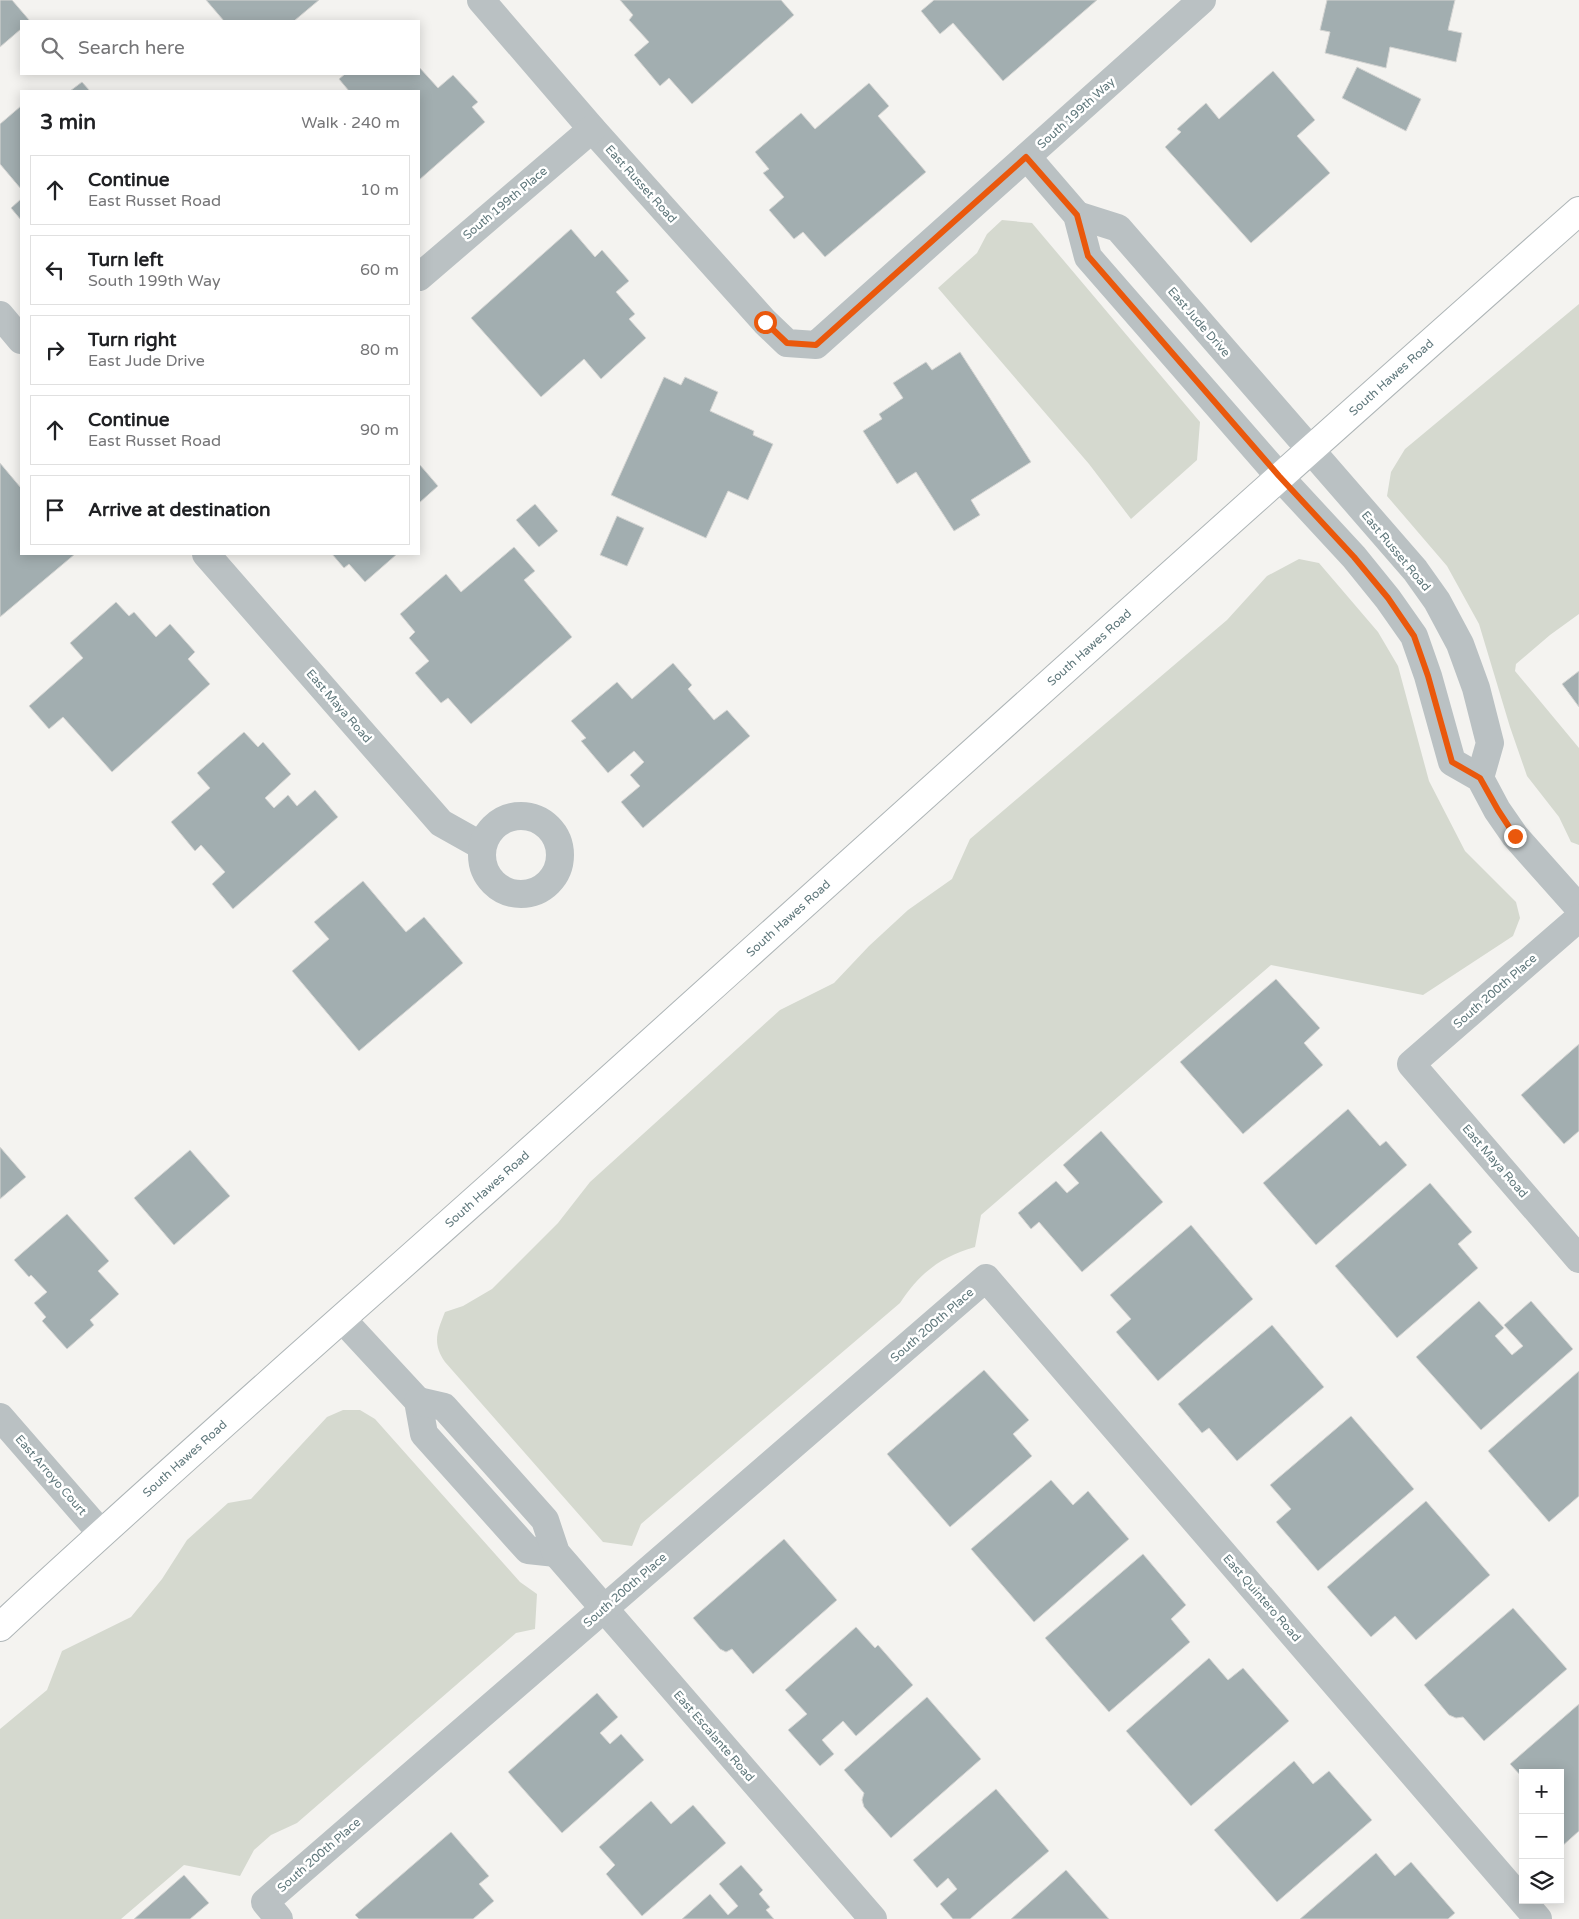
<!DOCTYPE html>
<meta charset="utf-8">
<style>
body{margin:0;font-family:"Varela Round",sans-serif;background:#f6f6f6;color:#202124}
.controls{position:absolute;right:15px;bottom:15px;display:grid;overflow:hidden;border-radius:0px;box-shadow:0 2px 12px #0003}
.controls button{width:45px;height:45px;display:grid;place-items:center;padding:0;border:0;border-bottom:1px solid #e0e0e0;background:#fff;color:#202124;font:25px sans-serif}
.stop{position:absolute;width:15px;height:15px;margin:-11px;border:4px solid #ea580c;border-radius:50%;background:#fff}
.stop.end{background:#ea580c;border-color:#fff;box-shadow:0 1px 5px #0008}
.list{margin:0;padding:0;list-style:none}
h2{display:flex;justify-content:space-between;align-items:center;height:65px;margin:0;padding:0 20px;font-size:21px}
h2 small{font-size:16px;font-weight:400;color:#757577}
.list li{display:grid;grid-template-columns:32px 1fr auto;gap:15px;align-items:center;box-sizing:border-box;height:70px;margin:0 10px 10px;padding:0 10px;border:1px solid #e0e0e0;border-radius:0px}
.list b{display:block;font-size:19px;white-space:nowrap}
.list p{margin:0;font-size:16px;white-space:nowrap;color:#757577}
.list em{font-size:16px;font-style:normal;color:#757577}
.icon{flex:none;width:28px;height:28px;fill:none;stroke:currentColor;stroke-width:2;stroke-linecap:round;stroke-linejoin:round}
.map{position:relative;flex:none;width:1579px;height:1919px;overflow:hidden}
.search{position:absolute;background:#fff;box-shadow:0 2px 12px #0003;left:20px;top:20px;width:400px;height:55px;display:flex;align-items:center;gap:12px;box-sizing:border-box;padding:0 18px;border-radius:0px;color:#757577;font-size:19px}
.panel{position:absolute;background:#fff;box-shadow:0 2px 12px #0003;left:20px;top:90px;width:400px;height:465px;border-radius:0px}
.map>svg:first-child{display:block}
.green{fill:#d5d9cf}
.building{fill:#a2aeb0;stroke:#d5d5d3}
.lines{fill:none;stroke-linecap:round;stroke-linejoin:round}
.major-casing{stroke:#aeb5b7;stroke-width:30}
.minor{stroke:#bac1c3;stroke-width:28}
.major{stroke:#fff;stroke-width:28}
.route{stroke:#ea580c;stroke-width:6}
.labels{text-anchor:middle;stroke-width:5;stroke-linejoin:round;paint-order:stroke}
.street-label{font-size:12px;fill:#5f777b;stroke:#fff}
</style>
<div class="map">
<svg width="1579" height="1919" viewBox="0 0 1579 1919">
<rect width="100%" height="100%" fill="#f4f3f0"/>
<!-- green -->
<g class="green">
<path d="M1002,220L1032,223L1200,422L1197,460L1131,519L1089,464L938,288L977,253L987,234Z"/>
<path d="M1579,304V614L1550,635L1516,664L1515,671L1579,748V845L1571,842L1559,817L1527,776L1510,727L1479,624L1447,566L1387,496L1391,472L1405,449Z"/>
<path d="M1299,559L1319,563L1378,632L1398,666L1429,781L1465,851L1516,902L1520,918L1513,936L1423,995L1271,965L981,1215L975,1247C940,1257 920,1273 900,1303L641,1524L632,1546L603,1542L445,1362C432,1343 437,1332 445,1312L463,1306L492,1289L558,1223L590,1182L780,1010L834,983L869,946L908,910L952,879L970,839L1227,620L1267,576Z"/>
<path d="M343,1410H360L375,1419L520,1582L537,1594L535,1629L516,1633L297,1823L271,1835L254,1850L240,1876L184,1865L121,1919H0V1729L47,1690L62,1651L131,1617L162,1579L187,1540L228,1503L251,1499L327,1417Z"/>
</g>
<!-- building -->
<g class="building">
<path d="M0,0H12L30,21H21V29L0,47Z"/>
<path d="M206,0H319L294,21H224Z"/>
<path d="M620,0H781L794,15L692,104L669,78L660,86L634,55L649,42L629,20L633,15Z"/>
<path d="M934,0H1097L1003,81L953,23L940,34L921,11Z"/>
<path d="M1327,0H1455L1448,30L1462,33L1456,62L1390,47L1386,68L1325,53L1330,32L1320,30Z"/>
<path d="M419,67L438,88L453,75L478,102L472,107L485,122L419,180V91H349L339,79L345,74H419Z"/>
<path d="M1357,67L1421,99L1406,131L1342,98Z"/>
<path d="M1273,71L1315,120L1297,136L1330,173L1251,243L1165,147L1181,132L1177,129L1206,103L1219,119Z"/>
<path d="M82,82L90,91H70Z"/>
<path d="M869,83L889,106L878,116L926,172L825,257L803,232L794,239L769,210L784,197L763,173L769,169L755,152L801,113L815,129Z"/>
<path d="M21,106V189L0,164V124Z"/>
<path d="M21,199V220L11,208Z"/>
<path d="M571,229L595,257L602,250L629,281L616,292L635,314L629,319L646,338L601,379L584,359L541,397L471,318Z"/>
<path d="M960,352L1031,462L971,500L980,515L954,531L916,472L897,484L863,431L882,419L879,414L903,398L893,383L926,362L932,370Z"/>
<path d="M664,377L681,385L685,377L718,392L710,411L754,431L753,435L773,444L748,500L728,491L706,538L611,495Z"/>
<path d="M0,463L21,488V554H75L0,617Z"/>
<path d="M420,465L438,486L419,503V467Z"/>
<path d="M535,504L558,531L539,547L516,520Z"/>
<path d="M617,516L644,528L627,566L600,555Z"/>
<path d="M514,547L535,571L524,580L572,637L471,724L448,698L441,703L415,673L429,661L409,638L415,632L400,614L446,574L461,592Z"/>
<path d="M332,554H397L365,582L349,564L344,568Z"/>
<path d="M116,602L129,616L134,612L156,637L170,624L195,652L188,659L210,684L112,772L63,717L49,729L29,706L83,658L70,643Z"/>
<path d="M673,663L692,685L688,689L714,720L727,710L750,736L643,828L621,802L640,786L630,775L644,762L634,751L608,773L581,741L586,738L571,721L617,682L632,699Z"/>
<path d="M1579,671V707L1562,684Z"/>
<path d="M244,732L258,747L263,742L291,774L265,798L274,808L288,795L297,806L315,790L338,817L233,909L212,884L225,872L201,845L195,851L171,822L210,788L197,773Z"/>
<path d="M363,881L406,932L424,917L463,963L359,1051L292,971L329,939L314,922Z"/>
<path d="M1276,979L1320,1028L1304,1043L1323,1065L1243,1134L1180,1062Z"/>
<path d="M1579,1044V1131L1564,1144L1521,1095Z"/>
<path d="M1348,1109L1380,1146L1386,1141L1407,1165L1316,1245L1263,1183Z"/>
<path d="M1101,1131L1163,1202L1082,1272L1039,1222L1031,1229L1018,1213L1056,1181L1067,1193L1079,1183L1063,1165Z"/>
<path d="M0,1147L26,1177L0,1199Z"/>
<path d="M190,1150L230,1196L174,1245L134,1198Z"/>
<path d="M1430,1183L1472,1232L1458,1244L1478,1268L1397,1338L1335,1266Z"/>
<path d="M67,1214L109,1261L98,1271L119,1294L90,1320L94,1325L67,1349L42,1321L46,1317L34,1303L47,1292L31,1275L29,1277L14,1260Z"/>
<path d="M1191,1225L1253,1299L1158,1381L1116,1332L1131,1319L1110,1295Z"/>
<path d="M1479,1301L1504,1328L1495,1336L1512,1355L1523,1346L1504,1325L1531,1301L1573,1349L1481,1430L1416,1357Z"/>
<path d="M1272,1325L1324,1387L1237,1461L1209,1428L1202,1433L1178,1404Z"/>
<path d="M984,1370L1029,1420L1013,1434L1032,1456L950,1527L887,1454Z"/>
<path d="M1579,1371V1496L1549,1522L1488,1451Z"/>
<path d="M1351,1416L1414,1489L1318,1571L1276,1522L1291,1509L1270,1485Z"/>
<path d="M1051,1480L1073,1505L1088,1491L1129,1539L1034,1622L971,1549Z"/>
<path d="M1426,1501L1490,1575L1416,1640L1395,1616L1371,1637L1327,1587Z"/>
<path d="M784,1539L837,1600L753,1674L732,1649L726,1652L720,1649L693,1618Z"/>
<path d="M1143,1554L1186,1605L1171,1619L1190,1642L1109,1712L1045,1638Z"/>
<path d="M1513,1608L1567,1669L1484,1741L1463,1717L1456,1718L1449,1715L1424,1685Z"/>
<path d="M856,1627L875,1648L878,1645L913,1685L856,1736L843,1721L822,1740L834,1754L820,1766L788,1730L807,1714L785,1690Z"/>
<path d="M1209,1658L1228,1680L1243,1668L1289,1721L1191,1806L1126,1731Z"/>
<path d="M597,1693L618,1717L600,1733L610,1744L621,1734L644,1760L562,1833L508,1772Z"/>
<path d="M927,1697L981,1759L891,1838L864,1807L862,1800L864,1793L844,1770Z"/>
<path d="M1579,1704V1831L1560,1848V1773H1523V1778L1510,1764Z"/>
<path d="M1294,1761L1313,1784L1329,1771L1372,1820L1277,1902L1214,1830Z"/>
<path d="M996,1789L1049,1851L970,1919H953L940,1904L957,1889L948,1878L937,1888L913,1860Z"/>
<path d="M651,1801L671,1824L693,1805L726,1843L642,1916L606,1874L615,1865L599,1847Z"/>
<path d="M451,1832L489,1876L479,1884L494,1901L473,1919H359L355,1915Z"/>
<path d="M1376,1853L1395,1876L1411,1862L1455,1913L1448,1919H1300Z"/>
<path d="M741,1865L763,1890L759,1894L770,1907L766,1910L774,1919H682L710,1894L728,1915L738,1906L719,1884Z"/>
<path d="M1066,1870L1109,1919H1011Z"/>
<path d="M184,1875L209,1903L190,1919H134Z"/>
</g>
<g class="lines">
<!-- major casing -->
<g class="major-casing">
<g id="major">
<path id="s1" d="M0,1627C174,1465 354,1309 531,1150C880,836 1228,521 1579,211"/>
</g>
</g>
<!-- minor -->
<g class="minor">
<path d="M481,0L592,129L765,322L787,343L816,345L1202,0"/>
<path d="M1027,157L1077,215L1088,257L1279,476L1354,557L1388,599L1414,636L1428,676L1452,762L1480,778L1497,810L1515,836L1579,908"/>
<path d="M1077,215L1118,228L1415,570L1437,601L1460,644L1476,688L1490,743L1480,778"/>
<path d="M419,277L592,129"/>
<path d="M0,315L21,340"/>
<path d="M206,554L441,823L482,846"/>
<circle cx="521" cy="855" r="39"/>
<path d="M1579,918L1411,1064L1579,1259"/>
<path d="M342,1319L418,1401L424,1434L528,1550L556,1553"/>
<path d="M418,1401L444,1407L545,1520L556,1553L873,1919"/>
<path d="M0,1417L101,1533"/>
<path d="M279,1919L265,1902L986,1278L1538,1919"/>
</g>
<!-- major -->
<use href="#major" class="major"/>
</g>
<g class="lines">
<!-- route -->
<path class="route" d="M765,322L787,343L816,345L1026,157L1077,215L1088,256L1279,476L1354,557L1388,598L1414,636L1428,676L1452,762L1480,778L1498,810L1515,836"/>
</g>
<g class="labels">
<!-- street labels -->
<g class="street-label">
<text transform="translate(1076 113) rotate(-42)" y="4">South 199th Way</text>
<text transform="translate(641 184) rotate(48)" y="4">East Russet Road</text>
<text transform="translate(505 203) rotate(-40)" y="4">South 199th Place</text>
<text transform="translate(1199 322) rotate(49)" y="4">East Jude Drive</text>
<text dy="4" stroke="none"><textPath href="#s1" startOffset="1870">South Hawes Road</textPath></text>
<text transform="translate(1396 551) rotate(50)" y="4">East Russet Road</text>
<text dy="4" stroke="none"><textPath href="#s1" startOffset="1465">South Hawes Road</textPath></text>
<text transform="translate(339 706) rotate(49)" y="4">East Maya Road</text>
<text dy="4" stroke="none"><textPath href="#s1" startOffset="1060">South Hawes Road</textPath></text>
<text transform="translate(1495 991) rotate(-41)" y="4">South 200th Place</text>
<text transform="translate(1495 1161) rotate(49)" y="4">East Maya Road</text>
<text dy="4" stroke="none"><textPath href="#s1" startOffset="655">South Hawes Road</textPath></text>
<text transform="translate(932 1325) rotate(-41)" y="4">South 200th Place</text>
<text dy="4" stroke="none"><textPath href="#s1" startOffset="250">South Hawes Road</textPath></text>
<text transform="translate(51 1475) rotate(49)" y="4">East Arroyo Court</text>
<text transform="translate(625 1590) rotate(-41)" y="4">South 200th Place</text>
<text transform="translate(1262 1598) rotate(49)" y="4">East Quintero Road</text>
<text transform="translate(714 1736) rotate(49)" y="4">East Escalante Road</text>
<text transform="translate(319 1855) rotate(-41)" y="4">South 200th Place</text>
</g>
</g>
</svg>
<div class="controls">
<button>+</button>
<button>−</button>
<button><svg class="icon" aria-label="layers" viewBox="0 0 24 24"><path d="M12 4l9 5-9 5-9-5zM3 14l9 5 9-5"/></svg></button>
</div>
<div class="stop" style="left:765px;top:322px"></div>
<div class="stop end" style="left:1515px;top:836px"></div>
<div class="search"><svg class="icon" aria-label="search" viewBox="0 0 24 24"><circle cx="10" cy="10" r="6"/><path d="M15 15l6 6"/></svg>Search here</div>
<section class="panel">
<h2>3 min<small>Walk · 240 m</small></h2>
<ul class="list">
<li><svg class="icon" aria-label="ahead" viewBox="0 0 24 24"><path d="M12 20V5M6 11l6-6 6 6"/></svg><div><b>Continue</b><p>East Russet Road</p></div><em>10 m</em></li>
<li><svg class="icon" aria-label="left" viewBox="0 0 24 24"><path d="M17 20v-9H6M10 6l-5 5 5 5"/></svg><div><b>Turn left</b><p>South 199th Way</p></div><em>60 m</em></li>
<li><svg class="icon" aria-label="right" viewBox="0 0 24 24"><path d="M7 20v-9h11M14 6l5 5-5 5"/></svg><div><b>Turn right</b><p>East Jude Drive</p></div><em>80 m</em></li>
<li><svg class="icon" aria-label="ahead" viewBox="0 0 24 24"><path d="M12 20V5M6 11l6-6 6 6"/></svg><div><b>Continue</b><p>East Russet Road</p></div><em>90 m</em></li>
<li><svg class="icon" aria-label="arrive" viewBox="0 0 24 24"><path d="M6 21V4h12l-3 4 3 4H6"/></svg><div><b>Arrive at destination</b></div></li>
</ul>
</section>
</div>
